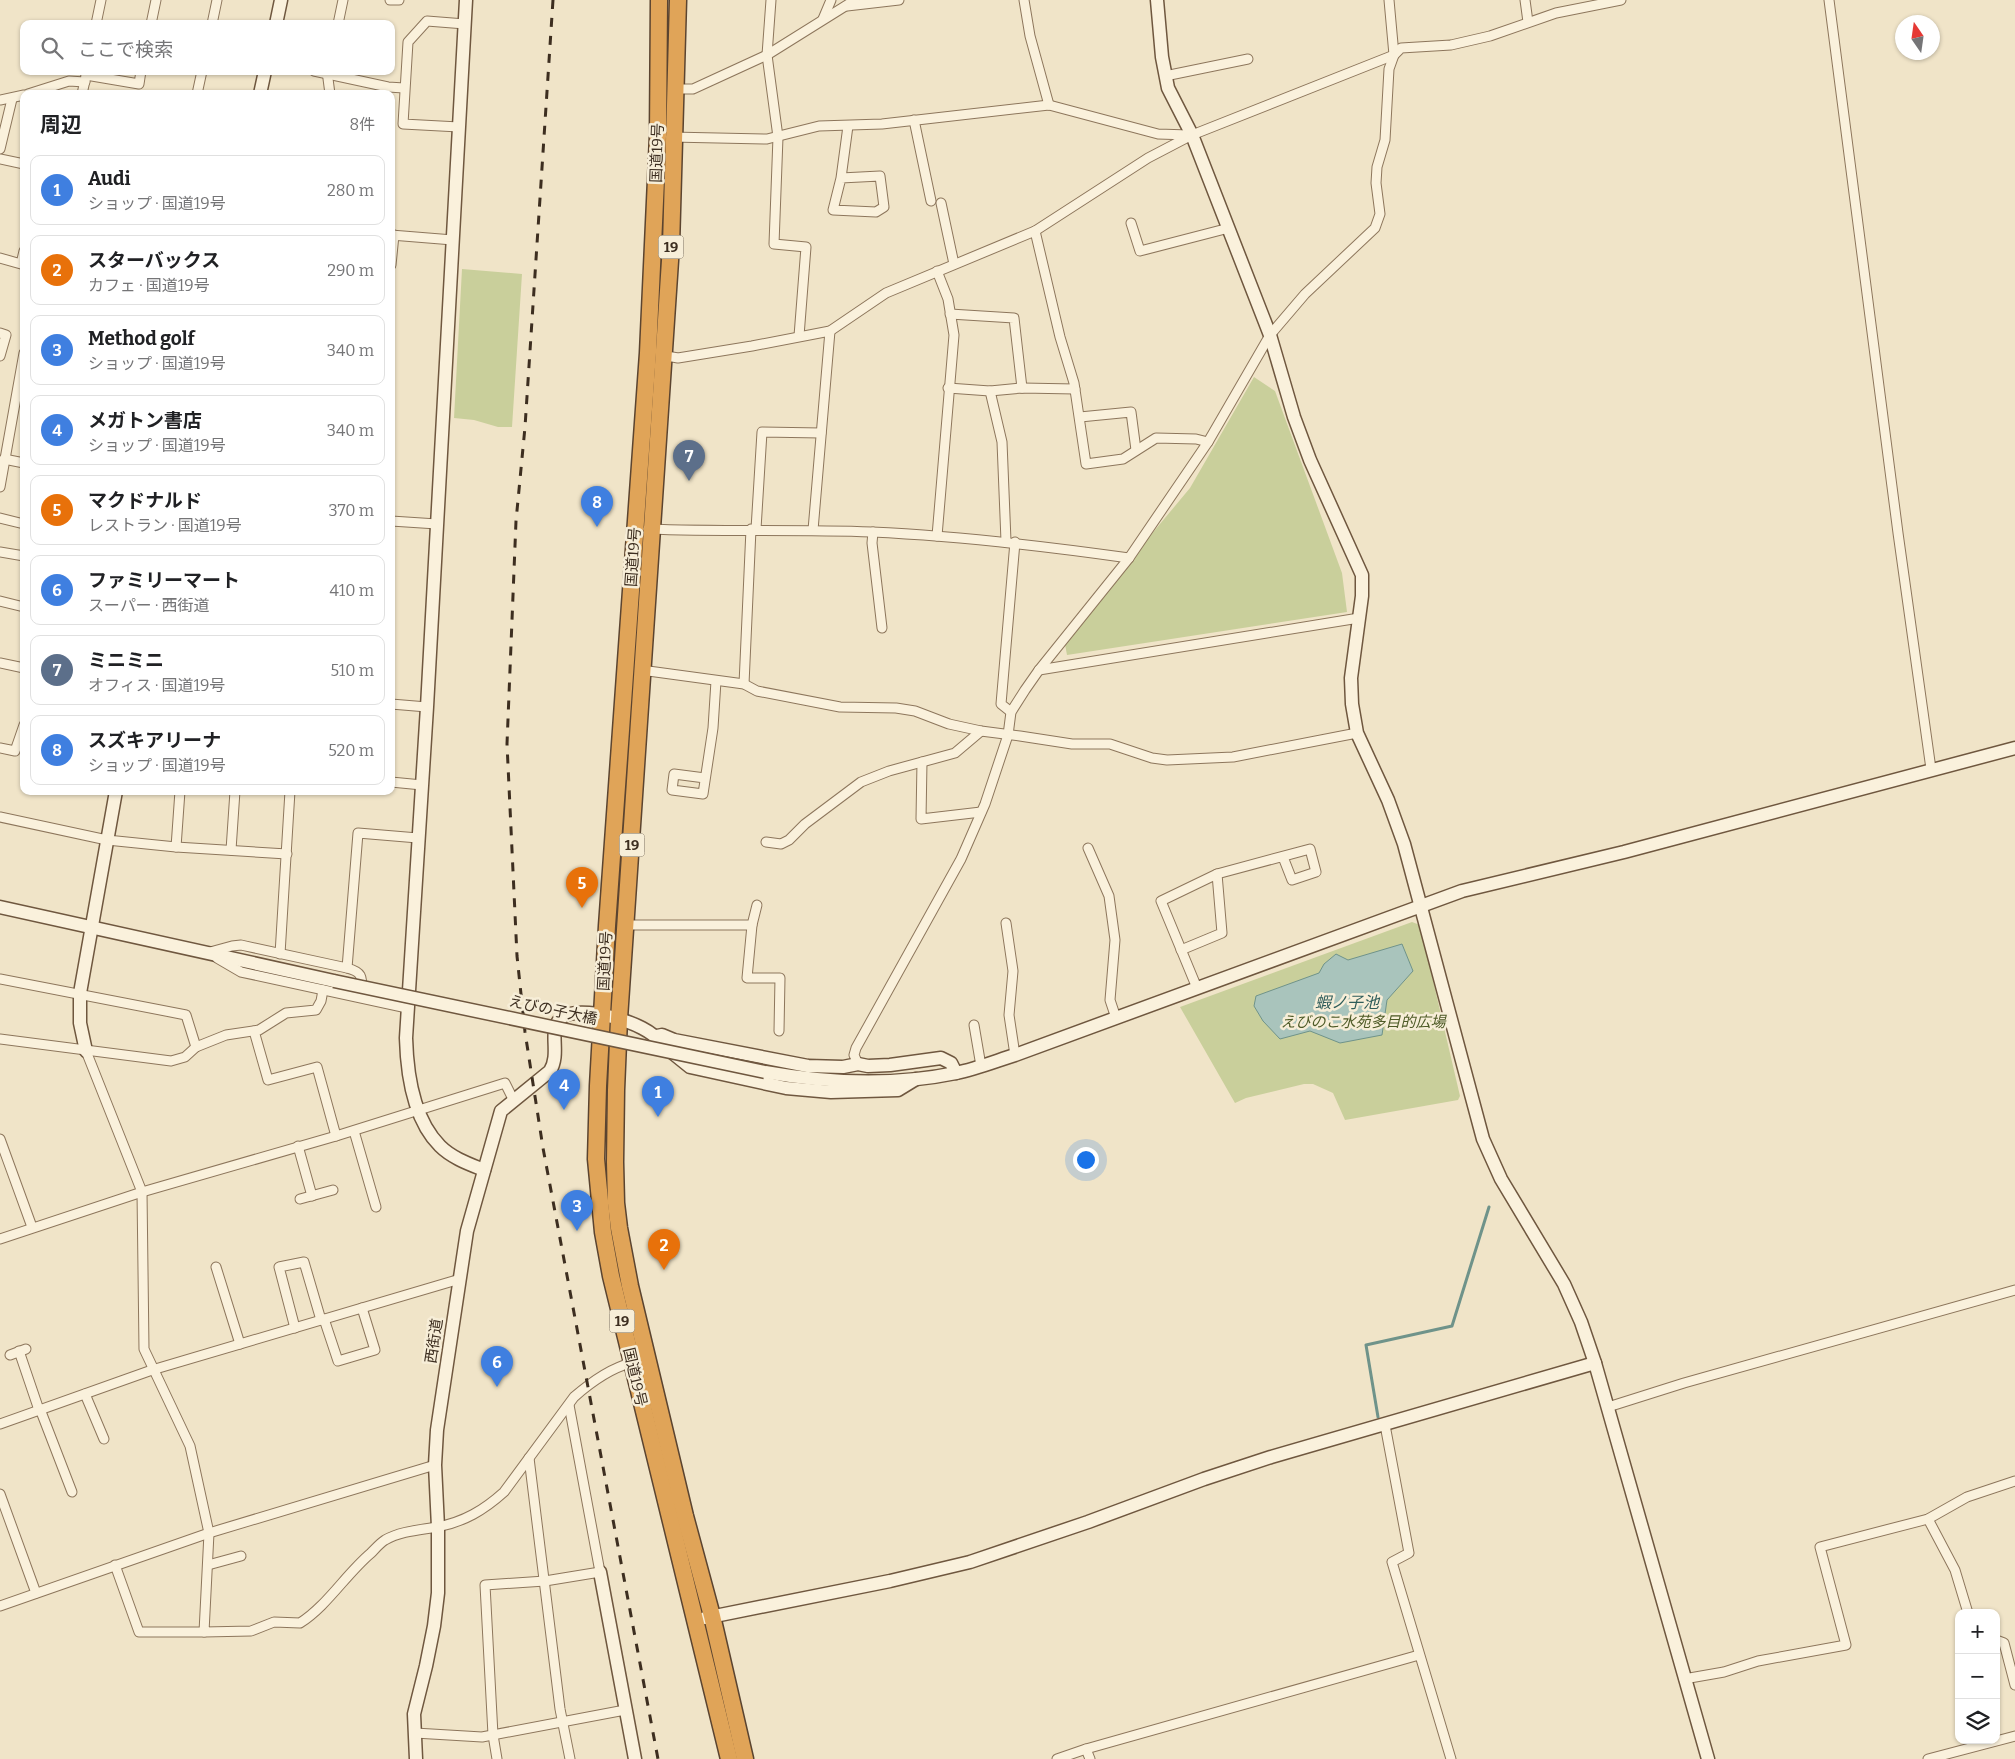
<!DOCTYPE html>
<html lang="ja">
<meta charset="utf-8">
<style>
body{margin:0;font-family:Bitter,"Noto Sans JP",serif;background:#f6f6f6;color:#202124}
.controls{position:absolute;right:15px;bottom:15px;display:grid;overflow:hidden;border-radius:10px;box-shadow:0 1px 4px #0004}
.controls button{width:45px;height:45px;display:grid;place-items:center;padding:0;border:0;border-bottom:1px solid #e0e0e0;background:#fff;color:#202124;font:25px sans-serif}
.compass{position:absolute;left:1895px;top:15px;width:45px;height:45px;border-radius:50%;background:#fff;box-shadow:0 1px 4px #0004;rotate:347deg}
.you{position:absolute;left:1085px;top:1159px;width:18px;height:18px;margin:-12px;border:4px solid #fff;border-radius:50%;background:#1a73e8;box-shadow:0 0 0 8px #1a73e833}
.badge{display:grid;place-items:center;width:32px;height:32px;border-radius:50%;background:#7c3aed;color:#fff;font-size:16px;font-weight:700}
.pin{position:absolute;translate:-50% -41px;filter:drop-shadow(0 1px 2px #0008)}
.pin::after{content:'';position:absolute;top:26px;width:18px;height:15px;background:inherit;clip-path:polygon(0 0,100% 0,50% 100%)}
.list{margin:0;padding:0;list-style:none}
h2{display:flex;justify-content:space-between;align-items:center;height:65px;margin:0;padding:0 20px;font-size:21px}
h2 small{font-size:16px;font-weight:400;color:#757577}
.list li{display:grid;grid-template-columns:32px 1fr auto;gap:15px;align-items:center;box-sizing:border-box;height:70px;margin:0 10px 10px;padding:0 10px;border:1px solid #e0e0e0;border-radius:10px}
.list b{display:block;font-size:19px;white-space:nowrap}
.list p{margin:0;font-size:16px;white-space:nowrap;color:#757577}
.list em{font-size:16px;font-style:normal;color:#757577}
.icon{flex:none;width:28px;height:28px;fill:none;stroke:currentColor;stroke-width:2;stroke-linecap:round;stroke-linejoin:round}
.map{position:relative;flex:none;width:2015px;height:1759px;overflow:hidden}
.search{position:absolute;background:#fff;box-shadow:0 1px 4px #0004;left:20px;top:20px;width:375px;height:55px;display:flex;align-items:center;gap:12px;box-sizing:border-box;padding:0 18px;border-radius:10px;color:#757577;font-size:19px}
.panel{position:absolute;background:#fff;box-shadow:0 1px 4px #0004;left:20px;top:90px;width:375px;height:705px;border-radius:10px}
.map>svg:first-child{display:block}
.green{fill:#c9cf9b}
.water{fill:#a9c4bc;stroke:#6f938a}
.lines{fill:none;stroke-linecap:round;stroke-linejoin:round}
.stream{stroke:#6f938a;stroke-width:3}
.street-casing{stroke:#8d765c;stroke-width:11}
.secondary-casing{stroke:#6f573f;stroke-width:15}
.highway-casing{stroke:#5b4430;stroke-width:19}
.street{stroke:#faf1dc;stroke-width:9}
.secondary{stroke:#faf1dc;stroke-width:12}
.highway{stroke:#e0a458;stroke-width:16}
.rail{stroke:#3d2e20;stroke-width:3;stroke-dasharray:9 9;stroke-linecap:butt}
.secondary-bridge-casing{stroke:#6f573f;stroke-width:15;stroke-linecap:butt}
.secondary-bridge{stroke:#faf1dc;stroke-width:12}
.labels{text-anchor:middle;stroke-width:5;stroke-linejoin:round;paint-order:stroke}
.shield{fill:#f7eed8;stroke:#756857;stroke-width:1}
.shield-label{font-size:14px;font-weight:bold;fill:#3d2e20}
.street-label{font-size:15px;fill:#3d2e20;stroke:#f7eed8}
.park-label{font-size:15px;font-style:italic;fill:#4d5a26;stroke:#f7eed8}
.water-label{font-size:16px;font-style:italic;fill:#2f5d5a;stroke:#f7eed8}
</style>
<div class="map">
<svg width="2015" height="1759" viewBox="0 0 2015 1759">
<rect width="100%" height="100%" fill="#f0e4c8"/>
<!-- green -->
<g class="green">
<path d="M462,269L522,274L512,427H498L474,420L454,418Z"/>
<path d="M1254,377L1275,391L1342,573L1347,612L1067,655L1064,639L1190,488Z"/>
<path d="M1412,922L1420,925L1460,1096L1458,1100L1345,1120L1333,1093L1313,1084H1304L1246,1098L1235,1103L1180,1007Z"/>
</g>
<!-- water -->
<path class="water" d="M1402,944L1413,971L1387,1000L1382,1035L1340,1043L1310,1031L1280,1039L1263,1021L1254,1006L1256,996L1319,973L1324,964L1336,954L1348,960Z"/>
<g class="lines">
<!-- stream -->
<path class="stream" d="M1378,1417L1366,1345L1452,1326L1489,1207"/>
<!-- street casing -->
<g class="street-casing">
<g id="street">
<path d="M390,0H399"/>
<path d="M771,0L767,55L778,137L774,244L806,247L799,336"/>
<path d="M1024,0L1030,36L1049,105"/>
<path d="M1525,0L1528,22"/>
<path d="M1829,0L1898,533L1931,769"/>
<path d="M847,6L899,0"/>
<path d="M823,19L831,0"/>
<path d="M96,24L101,0"/>
<path d="M151,24L156,0"/>
<path d="M212,24L217,0"/>
<path d="M338,24L343,0"/>
<path d="M314,71L388,87L404,88"/>
<path d="M327,71L330,94"/>
<path d="M86,75L139,84L141,71"/>
<path d="M1165,76L1248,59"/>
<path d="M676,89H693L767,55L855,0"/>
<path d="M28,94L69,81L85,82"/>
<path d="M82,94L86,76"/>
<path d="M197,94L202,71"/>
<path d="M0,100L24,95"/>
<path d="M914,120L931,201"/>
<path d="M459,127L403,124L408,42L427,21L465,24"/>
<path d="M671,137L767,139L819,126L882,124L1049,105L1158,134L1189,135"/>
<path d="M0,149L12,99"/>
<path d="M0,159L24,164"/>
<path d="M841,178L880,176L884,207L876,212L833,210L841,178L848,126"/>
<path d="M941,203L954,264"/>
<path d="M1131,223L1140,251L1229,228"/>
<path d="M1035,231L1060,337L1074,383L1086,464L1123,459L1156,438L1196,439L1208,442"/>
<path d="M391,235L453,240"/>
<path d="M0,258L21,264L24,251"/>
<path d="M391,265L394,235"/>
<path d="M950,314L1014,318L1022,388"/>
<path d="M0,333L6,335L0,356"/>
<path d="M661,355L678,358L752,346L830,331L886,293L1035,231L1148,158L1192,135L1394,55L1401,48L1451,45L1490,36L1556,13L1621,0"/>
<path d="M948,388L990,391L1022,388L1075,389"/>
<path d="M990,391L1002,442L1006,541"/>
<path d="M1080,417L1131,412L1136,450"/>
<path d="M4,459L24,463"/>
<path d="M0,487L24,353"/>
<path d="M0,518L24,524"/>
<path d="M391,521L437,524"/>
<path d="M648,529C723,532 798,529 872,532C959,536 1044,546 1129,558"/>
<path d="M756,529L762,432L821,433"/>
<path d="M813,530L830,331"/>
<path d="M873,532L872,543L882,628"/>
<path d="M937,536L954,335L948,299L937,271"/>
<path d="M0,552L24,556"/>
<path d="M0,601L24,607"/>
<path d="M0,663L24,668"/>
<path d="M641,670L744,684L757,691L840,707L896,708L915,711L949,724L981,731L1020,736L1072,744H1110L1152,758L1167,760L1233,757L1357,733"/>
<path d="M1039,670L1359,618"/>
<path d="M744,684L751,529"/>
<path d="M391,704L427,707"/>
<path d="M1011,712L1001,704L1015,542"/>
<path d="M0,748L15,751L24,725"/>
<path d="M922,762L921,819L981,812"/>
<path d="M705,778L674,774L672,790L703,794L713,728L716,681"/>
<path d="M391,782L422,785"/>
<path d="M0,817L107,840L176,847L287,854"/>
<path d="M766,842L781,844L789,840L805,824L861,782L889,771L955,753L981,731"/>
<path d="M176,847L180,791"/>
<path d="M1088,848L1109,896L1115,940L1110,1000L1116,1018"/>
<path d="M231,850L235,791"/>
<path d="M1006,923L1013,971L1009,1015L1015,1055"/>
<path d="M625,925H752L757,905"/>
<path d="M752,925L747,978H780L779,1031"/>
<path d="M1181,950L1222,933L1217,874"/>
<path d="M210,952L232,946L241,945L347,968C362,972 362,976 362,991"/>
<path d="M280,954L290,791"/>
<path d="M217,958L241,972L407,1008"/>
<path d="M347,968L358,833L418,838"/>
<path d="M0,979L186,1015L196,1047"/>
<path d="M1197,988L1161,901L1217,874L1310,849L1316,872L1292,880L1283,857"/>
<path d="M974,1025L981,1066"/>
<path d="M254,1031L268,1080L317,1067L336,1136"/>
<path d="M0,1039L171,1061L185,1057L196,1047L226,1035L259,1030L286,1013L316,1010L321,1001L323,990"/>
<path d="M86,1051L142,1192L144,1349L190,1446L209,1533L204,1632L251,1631L274,1622L300,1623C327,1606 346,1574 371,1553C375,1549 380,1543 385,1540C401,1531 420,1530 437,1527C464,1522 484,1510 504,1492L574,1397C590,1383 611,1368 631,1363"/>
<path d="M858,1064L854,1055L856,1048L961,859L985,804L1008,735L1011,712L1025,690L1039,670L1129,558L1208,442L1270,335L1305,294L1375,228L1380,214L1376,183L1377,167L1385,140L1389,69L1394,55L1389,0"/>
<path d="M354,1131L376,1207"/>
<path d="M0,1139L32,1227"/>
<path d="M298,1146L312,1196"/>
<path d="M300,1199L333,1190"/>
<path d="M0,1239L142,1192L336,1136L505,1083L513,1099"/>
<path d="M216,1267L240,1344"/>
<path d="M324,1319L338,1361L375,1350L362,1308"/>
<path d="M295,1328L279,1267L304,1262L321,1320"/>
<path d="M19,1351L39,1410"/>
<path d="M10,1355L26,1349"/>
<path d="M85,1394L104,1439"/>
<path d="M1608,1407L1684,1383L2015,1290"/>
<path d="M40,1409L72,1492"/>
<path d="M0,1424L152,1370L460,1279"/>
<path d="M1385,1425L1409,1553L1392,1562L1451,1759"/>
<path d="M529,1458L560,1709L570,1759"/>
<path d="M0,1494L36,1593"/>
<path d="M1928,1519L1955,1570L1968,1613"/>
<path d="M115,1565L139,1632H204"/>
<path d="M208,1565L241,1556"/>
<path d="M0,1606L209,1533L435,1465"/>
<path d="M1996,1640L2004,1643L2015,1685"/>
<path d="M1684,1679L1724,1672L1758,1661L1846,1645L1820,1547L1928,1519L1967,1497L2015,1481"/>
<path d="M415,1733L482,1737L625,1710"/>
<path d="M1086,1749L1090,1759"/>
<path d="M497,1759L493,1735L485,1585L545,1581L600,1572L569,1405"/>
<path d="M1057,1759L1086,1749L1419,1655"/>
<path d="M1928,1759L2015,1736"/>
</g>
</g>
<!-- secondary casing -->
<g class="secondary-casing">
<g id="secondary">
<path d="M466,0L427,707L406,1038C407,1075 414,1120 440,1146C452,1158 469,1164 484,1170"/>
<path d="M1157,0L1162,57L1168,88L1192,135L1270,335L1294,417L1310,460L1362,575V596L1351,678L1352,704L1357,733L1388,800L1404,844L1483,1139L1501,1179L1564,1284L1581,1322L1595,1363L1708,1759"/>
<path d="M276,24L281,0"/>
<path d="M260,94L265,71"/>
<path d="M0,907L334,981"/>
<path d="M657,1036L662,1035L674,1040L808,1066L843,1067L858,1064L868,1066L890,1065L941,1058L951,1063L956,1073"/>
<path d="M86,1051L80,1023V993L116,791"/>
<path d="M765,1072C827,1083 893,1086 956,1073C976,1069 996,1061 1015,1055L1462,891L1624,852L2015,748"/>
<path d="M600,1572L635,1759"/>
<path d="M705,1618L890,1581L970,1562L1088,1522L1204,1479L1271,1457L1595,1363"/>
<path d="M416,1759L414,1714L426,1666L434,1626L438,1593V1527L435,1465L437,1430L467,1231L501,1111L550,1071C561,1053 548,1032 560,1019C576,1002 650,1023 659,1042L690,1067L786,1088L831,1092L898,1090L916,1079"/>
</g>
</g>
<!-- highway casing -->
<g class="highway-casing">
<g id="highway">
<path d="M659,0L658,136L648,353L607,926L598,1086L596,1159L603,1232L611,1276L729,1759"/>
<path d="M678,0L671,246L619,1019L616,1090L615,1162L616,1203L619,1228L630,1286L685,1516L712,1616L745,1759"/>
</g>
</g>
<!-- street -->
<use href="#street" class="street"/>
<!-- secondary -->
<use href="#secondary" class="secondary"/>
<!-- highway -->
<use href="#highway" class="highway"/>
<!-- rail -->
<path class="rail" d="M553,0L525,427L516,521L507,744L517,956L525,1032L543,1148L658,1759"/>
<!-- secondary-bridge casing -->
<g class="secondary-bridge-casing">
<path id="secondary-bridge" d="M334,981L765,1072"/>
</g>
<!-- secondary-bridge -->
<use href="#secondary-bridge" class="secondary-bridge"/>
</g>
<g class="labels">
<!-- shield labels -->
<g class="shield">
<rect x="658.5" y="235.5" width="25" height="23" rx="4"/>
<rect x="619.5" y="833.5" width="25" height="23" rx="4"/>
<rect x="609.5" y="1309.5" width="25" height="23" rx="4"/>
</g>
<g class="shield-label">
<text x="671" y="252">19</text>
<text x="632" y="850">19</text>
<text x="622" y="1326">19</text>
</g>
<!-- street labels -->
<g class="street-label">
<text transform="translate(657 153) rotate(-88)" y="5">国道19号</text>
<text transform="translate(633 557) rotate(-86)" y="5">国道19号</text>
<text transform="translate(605 961) rotate(-87)" y="5">国道19号</text>
<text transform="translate(553 1010) rotate(12)" y="5">えびの子大橋</text>
<text transform="translate(434 1341) rotate(-81)" y="5">西街道</text>
<text transform="translate(635 1377) rotate(77)" y="5">国道19号</text>
</g>
<!-- park labels -->
<g class="park-label">
<text x="1363" y="1027">えびのこ水苑多目的広場</text>
</g>
<!-- water labels -->
<g class="water-label">
<text x="1347" y="1008">蝦ノ子池</text>
</g>
</g>
</svg>
<div class="controls">
<button>+</button>
<button>−</button>
<button><svg class="icon" aria-label="layers" viewBox="0 0 24 24"><path d="M12 4l9 5-9 5-9-5zM3 14l9 5 9-5"/></svg></button>
</div>
<svg class="compass" viewBox="-18 -18 36 36"><path d="M0-13l5 13h-10z" fill="#e53935"/><path d="M0 13l5-13h-10z" fill="#757577"/></svg>
<div class="you"></div>
<div class="pin badge" style="left:658px;top:1117px;background:#3f7fe0">1</div>
<div class="pin badge" style="left:664px;top:1270px;background:#e8710a">2</div>
<div class="pin badge" style="left:577px;top:1231px;background:#3f7fe0">3</div>
<div class="pin badge" style="left:564px;top:1110px;background:#3f7fe0">4</div>
<div class="pin badge" style="left:582px;top:908px;background:#e8710a">5</div>
<div class="pin badge" style="left:497px;top:1387px;background:#3f7fe0">6</div>
<div class="pin badge" style="left:689px;top:481px;background:#5c6f8a">7</div>
<div class="pin badge" style="left:597px;top:527px;background:#3f7fe0">8</div>
<div class="search"><svg class="icon" aria-label="search" viewBox="0 0 24 24"><circle cx="10" cy="10" r="6"/><path d="M15 15l6 6"/></svg>ここで検索</div>
<section class="panel">
<h2>周辺<small>8件</small></h2>
<ul class="list">
<li><span class="badge" style="background:#3f7fe0">1</span><div><b>Audi</b><p>ショップ · 国道19号</p></div><em>280 m</em></li>
<li><span class="badge" style="background:#e8710a">2</span><div><b>スターバックス</b><p>カフェ · 国道19号</p></div><em>290 m</em></li>
<li><span class="badge" style="background:#3f7fe0">3</span><div><b>Method golf</b><p>ショップ · 国道19号</p></div><em>340 m</em></li>
<li><span class="badge" style="background:#3f7fe0">4</span><div><b>メガトン書店</b><p>ショップ · 国道19号</p></div><em>340 m</em></li>
<li><span class="badge" style="background:#e8710a">5</span><div><b>マクドナルド</b><p>レストラン · 国道19号</p></div><em>370 m</em></li>
<li><span class="badge" style="background:#3f7fe0">6</span><div><b>ファミリーマート</b><p>スーパー · 西街道</p></div><em>410 m</em></li>
<li><span class="badge" style="background:#5c6f8a">7</span><div><b>ミニミニ</b><p>オフィス · 国道19号</p></div><em>510 m</em></li>
<li><span class="badge" style="background:#3f7fe0">8</span><div><b>スズキアリーナ</b><p>ショップ · 国道19号</p></div><em>520 m</em></li>
</ul>
</section>
</div>
